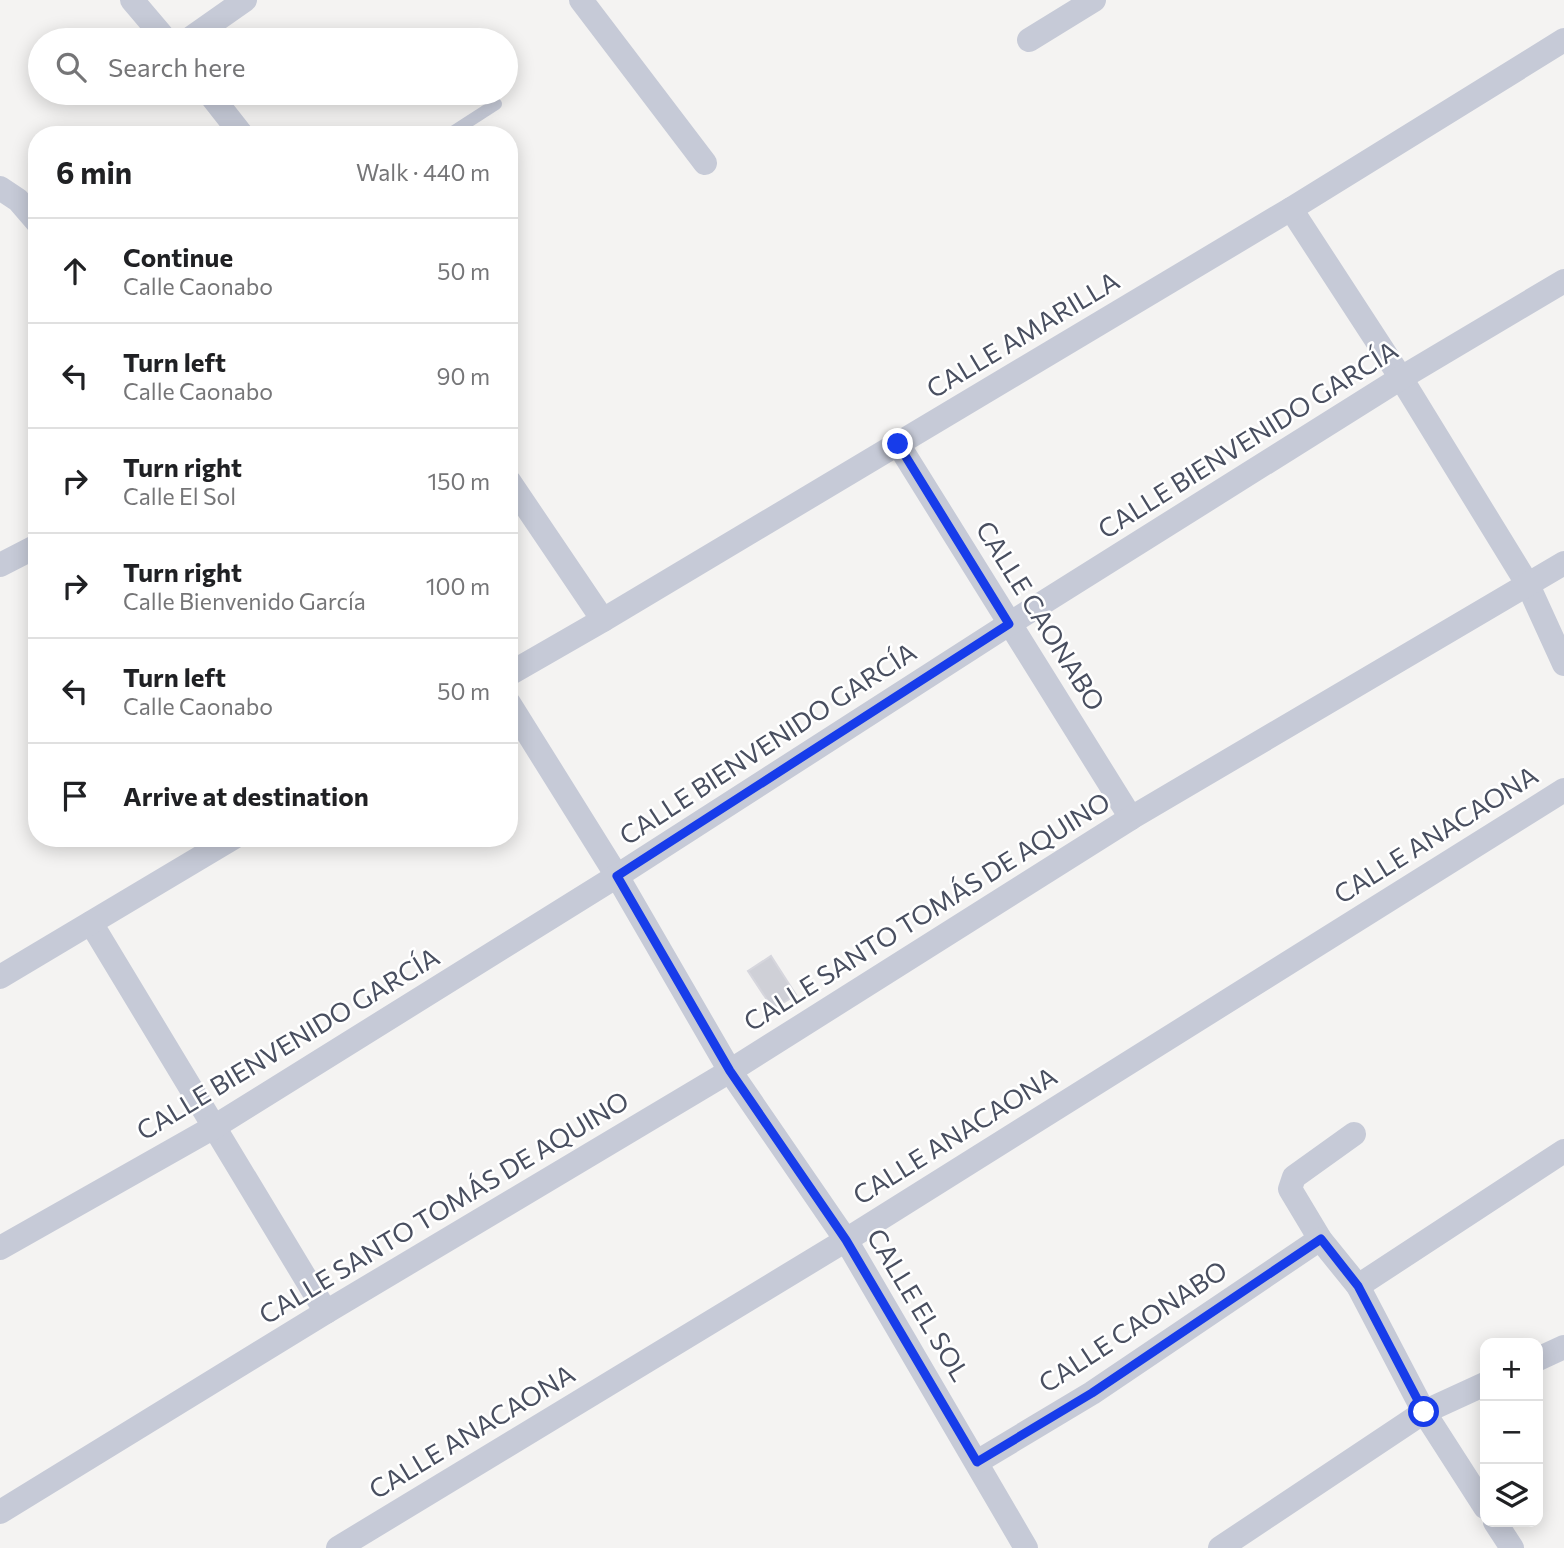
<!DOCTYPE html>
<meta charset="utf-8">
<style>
body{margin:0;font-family:Commissioner,sans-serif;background:#f2f2f2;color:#202124}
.controls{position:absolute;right:21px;bottom:21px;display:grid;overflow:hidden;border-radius:14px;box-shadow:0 4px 18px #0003}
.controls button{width:63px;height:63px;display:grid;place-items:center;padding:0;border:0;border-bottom:2px solid #e0e0e0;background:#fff;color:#202124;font:35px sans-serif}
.stop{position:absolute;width:21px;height:21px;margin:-16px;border:5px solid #173cea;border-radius:50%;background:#fff}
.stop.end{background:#173cea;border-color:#fff;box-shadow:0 2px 7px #0008}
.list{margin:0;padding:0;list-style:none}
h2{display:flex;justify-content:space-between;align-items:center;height:91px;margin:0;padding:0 28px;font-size:30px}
h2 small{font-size:23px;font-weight:400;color:#757577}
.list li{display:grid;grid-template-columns:46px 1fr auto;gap:21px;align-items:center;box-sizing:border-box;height:105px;padding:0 28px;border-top:2px solid #e0e0e0}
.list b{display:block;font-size:26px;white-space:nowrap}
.list p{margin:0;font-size:23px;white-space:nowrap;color:#757577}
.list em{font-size:23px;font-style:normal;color:#757577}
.icon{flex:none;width:38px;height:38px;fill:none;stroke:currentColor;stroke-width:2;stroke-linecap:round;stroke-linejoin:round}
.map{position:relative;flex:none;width:1564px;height:1548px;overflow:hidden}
.search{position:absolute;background:#fff;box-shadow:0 4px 18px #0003;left:28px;top:28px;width:490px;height:77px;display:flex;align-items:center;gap:18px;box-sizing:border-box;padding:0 24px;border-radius:38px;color:#757577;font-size:26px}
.panel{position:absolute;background:#fff;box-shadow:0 4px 18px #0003;left:28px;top:126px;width:490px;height:721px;border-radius:28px}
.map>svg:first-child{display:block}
.building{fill:#cfd0d7;stroke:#d6d6dd;stroke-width:2}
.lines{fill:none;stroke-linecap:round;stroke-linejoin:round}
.lane{stroke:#c6cad7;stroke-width:12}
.street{stroke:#c6cad7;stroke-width:24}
.route{stroke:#173cea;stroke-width:9}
.labels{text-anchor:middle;stroke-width:5;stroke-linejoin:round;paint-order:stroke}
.street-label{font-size:26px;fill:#494f60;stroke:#fff}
</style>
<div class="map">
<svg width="1564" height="1548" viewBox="0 0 1564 1548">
<rect width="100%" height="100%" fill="#f4f3f2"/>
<!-- building -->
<path class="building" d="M771,956L796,995L773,1009L748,971Z"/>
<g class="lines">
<!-- lane -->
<path class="lane" d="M448,135L496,104"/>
<!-- street -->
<g class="street">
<path d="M132,0L166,40"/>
<path d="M581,0L705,163"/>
<path d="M188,40L245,0"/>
<path d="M1029,40L1094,0"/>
<path d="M209,93L242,135"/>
<path d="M0,188L18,200L37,222"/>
<path d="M1291,209L1401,378L1528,585L1564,664"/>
<path d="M898,444L1131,818"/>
<path d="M509,481L603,620"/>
<path d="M0,565L37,546"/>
<path d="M509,674L603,620L1291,209L1564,40"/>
<path d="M509,703L617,876L730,1071L846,1240L1026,1548"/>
<path d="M91,923L326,1312"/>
<path d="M0,977L233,838"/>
<path d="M1354,1134L1294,1177L1290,1189L1320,1239L1358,1286L1424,1412L1485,1507"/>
<path d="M0,1248L214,1127L617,876L1009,624L1401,378L1564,281"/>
<path d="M1358,1286L1564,1151"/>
<path d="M1538,1359L1564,1347"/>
<path d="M977,1462L1092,1393L1320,1239"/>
<path d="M0,1512L326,1312L730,1071L1131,818L1564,563"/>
<path d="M1495,1522L1512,1548"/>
<path d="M338,1548L846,1240L1564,790"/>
<path d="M1220,1548L1424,1412L1485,1384"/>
</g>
</g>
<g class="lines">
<!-- route -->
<path class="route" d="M898,444L1009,624L617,876L730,1071L846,1240L977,1462L1092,1393L1321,1239L1358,1286L1424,1412"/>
</g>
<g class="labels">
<!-- street labels -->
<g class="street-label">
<text transform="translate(1023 335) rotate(-31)" y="9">CALLE AMARILLA</text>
<text transform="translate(1248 440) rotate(-32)" y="9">CALLE BIENVENIDO GARCÍA</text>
<text transform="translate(1040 616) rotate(58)" y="9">CALLE CAONABO</text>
<text transform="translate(768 744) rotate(-33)" y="9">CALLE BIENVENIDO GARCÍA</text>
<text transform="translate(1436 835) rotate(-32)" y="9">CALLE ANACAONA</text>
<text transform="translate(927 912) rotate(-32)" y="9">CALLE SANTO TOMÁS DE AQUINO</text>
<text transform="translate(288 1044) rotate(-31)" y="9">CALLE BIENVENIDO GARCÍA</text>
<text transform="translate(955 1136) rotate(-32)" y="9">CALLE ANACAONA</text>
<text transform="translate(444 1208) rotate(-31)" y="9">CALLE SANTO TOMÁS DE AQUINO</text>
<text transform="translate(918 1305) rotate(59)" y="9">CALLE EL SOL</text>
<text transform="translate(1133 1327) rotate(-33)" y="9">CALLE CAONABO</text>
<text transform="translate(472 1432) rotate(-31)" y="9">CALLE ANACAONA</text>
</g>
</g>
</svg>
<div class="controls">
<button>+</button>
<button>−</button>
<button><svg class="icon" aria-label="layers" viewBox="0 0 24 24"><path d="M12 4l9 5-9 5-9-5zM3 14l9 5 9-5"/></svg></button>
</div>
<div class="stop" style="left:1424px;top:1412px"></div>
<div class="stop end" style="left:898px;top:444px"></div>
<div class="search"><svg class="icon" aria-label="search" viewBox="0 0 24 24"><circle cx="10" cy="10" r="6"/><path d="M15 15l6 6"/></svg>Search here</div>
<section class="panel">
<h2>6 min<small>Walk · 440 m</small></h2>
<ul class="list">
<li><svg class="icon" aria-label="ahead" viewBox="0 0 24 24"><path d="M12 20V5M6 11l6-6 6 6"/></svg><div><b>Continue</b><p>Calle Caonabo</p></div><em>50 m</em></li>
<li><svg class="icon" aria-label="left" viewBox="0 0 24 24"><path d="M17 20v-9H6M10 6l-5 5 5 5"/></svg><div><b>Turn left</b><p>Calle Caonabo</p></div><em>90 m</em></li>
<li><svg class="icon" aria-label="right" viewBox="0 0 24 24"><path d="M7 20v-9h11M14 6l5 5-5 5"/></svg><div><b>Turn right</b><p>Calle El Sol</p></div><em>150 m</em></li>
<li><svg class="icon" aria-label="right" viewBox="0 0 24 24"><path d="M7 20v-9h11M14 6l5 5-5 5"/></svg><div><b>Turn right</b><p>Calle Bienvenido García</p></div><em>100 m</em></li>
<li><svg class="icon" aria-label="left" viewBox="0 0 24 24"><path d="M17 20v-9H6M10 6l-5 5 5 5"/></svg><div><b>Turn left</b><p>Calle Caonabo</p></div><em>50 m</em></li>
<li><svg class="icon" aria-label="arrive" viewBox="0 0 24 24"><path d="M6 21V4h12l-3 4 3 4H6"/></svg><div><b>Arrive at destination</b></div></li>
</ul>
</section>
</div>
